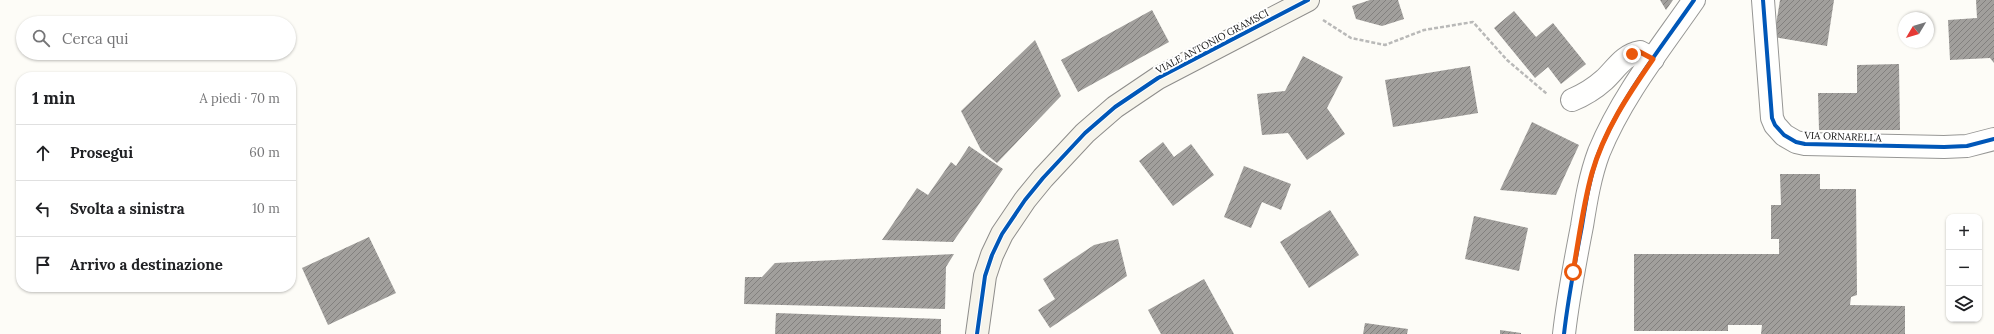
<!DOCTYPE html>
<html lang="it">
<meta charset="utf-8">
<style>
body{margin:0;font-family:Lora,serif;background:#f6f6f6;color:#202124}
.controls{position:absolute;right:12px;bottom:12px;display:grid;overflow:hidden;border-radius:8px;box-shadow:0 1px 3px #0004}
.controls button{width:36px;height:36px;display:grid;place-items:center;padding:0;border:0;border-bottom:1px solid #e0e0e0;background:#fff;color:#202124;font:20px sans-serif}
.compass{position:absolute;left:1898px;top:12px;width:36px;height:36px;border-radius:50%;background:#fff;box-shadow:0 1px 3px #0004;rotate:232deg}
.stop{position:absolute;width:12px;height:12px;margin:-9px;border:3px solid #ea580c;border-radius:50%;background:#fff}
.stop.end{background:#ea580c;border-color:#fff;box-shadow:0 1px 4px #0008}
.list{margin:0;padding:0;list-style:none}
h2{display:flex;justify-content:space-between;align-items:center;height:52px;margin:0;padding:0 16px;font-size:17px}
h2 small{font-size:13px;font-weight:400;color:#757577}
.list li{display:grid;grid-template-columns:26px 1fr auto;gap:12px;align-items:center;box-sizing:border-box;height:56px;padding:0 16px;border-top:1px solid #e0e0e0}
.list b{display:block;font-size:15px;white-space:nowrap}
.list em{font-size:13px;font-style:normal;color:#757577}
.icon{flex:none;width:22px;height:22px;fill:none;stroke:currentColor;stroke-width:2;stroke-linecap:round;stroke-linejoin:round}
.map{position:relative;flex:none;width:1994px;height:334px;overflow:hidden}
.search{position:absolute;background:#fff;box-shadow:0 1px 3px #0004;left:16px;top:16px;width:280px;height:44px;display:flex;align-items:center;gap:10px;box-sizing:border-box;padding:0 14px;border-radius:22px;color:#757577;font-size:15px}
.panel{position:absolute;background:#fff;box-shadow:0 1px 3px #0004;left:16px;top:72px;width:280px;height:220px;border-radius:16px}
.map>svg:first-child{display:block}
.building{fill:url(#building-hatch)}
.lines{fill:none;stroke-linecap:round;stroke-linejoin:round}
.street-casing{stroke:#979795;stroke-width:24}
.secondary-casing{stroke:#8e8d8b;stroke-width:24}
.path{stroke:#b9b9b8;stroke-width:2.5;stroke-dasharray:4 2;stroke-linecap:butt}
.street{stroke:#fffffe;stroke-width:22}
.secondary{stroke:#f6f4eb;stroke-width:22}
.cycleway-casing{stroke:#fff;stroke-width:6}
.cycleway{stroke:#0057b8;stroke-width:4}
.route{stroke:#ea580c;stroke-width:5}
.labels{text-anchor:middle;stroke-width:4;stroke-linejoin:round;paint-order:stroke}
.street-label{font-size:10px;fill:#111;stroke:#fff}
</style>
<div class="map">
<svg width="1994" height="334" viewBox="0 0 1994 334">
<defs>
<pattern id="building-hatch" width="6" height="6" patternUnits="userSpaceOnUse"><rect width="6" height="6" fill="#a19f9c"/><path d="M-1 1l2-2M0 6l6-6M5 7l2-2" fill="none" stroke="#82807e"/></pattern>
</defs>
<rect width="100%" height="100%" fill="#fdfcf7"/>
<!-- building -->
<g class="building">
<path d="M1370,0H1398L1404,19L1382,26L1356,19L1352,6Z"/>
<path d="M1660,0H1673L1666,10Z"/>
<path d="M1780,0H1834L1827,46L1774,37Z"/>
<path d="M1976,0H1994V63L1990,58L1950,60L1948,20L1977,18Z"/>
<path d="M1152,10L1169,42L1078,92L1061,60Z"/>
<path d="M1514,11L1536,37L1553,23L1586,64L1561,84L1548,67L1535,78L1494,28Z"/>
<path d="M1035,40L1061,96L997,163L981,150L961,111Z"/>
<path d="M1303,56L1343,77L1327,108L1345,134L1307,160L1288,133L1262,135L1257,94L1285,91Z"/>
<path d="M1899,64L1900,130H1819L1818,93H1857V65Z"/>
<path d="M1470,66L1478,113L1393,127L1385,80Z"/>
<path d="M1532,122L1579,145L1556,195L1500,190Z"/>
<path d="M1163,142L1174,157L1191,144L1214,175L1173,206L1139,161Z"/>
<path d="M969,146L1003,169L953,242L882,240L917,188L928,195L951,162L956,166Z"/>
<path d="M1244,166L1291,184L1281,210L1262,202L1251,228L1224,217Z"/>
<path d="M1780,174H1820V189H1856L1857,295L1851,297L1850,305L1905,306V334H1761L1762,325H1728V331H1634V254H1779V239H1771V205H1781Z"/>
<path d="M1330,210L1359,255L1309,288L1280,242Z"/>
<path d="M1474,216L1528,228L1519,271L1465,259Z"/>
<path d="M369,237L396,293L328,325L302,268Z"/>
<path d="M1118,239L1127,276L1050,328L1038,310L1055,299L1043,279L1094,245Z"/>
<path d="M954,254L946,267L945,309L744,304L745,277H762L775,263Z"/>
<path d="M1204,279L1234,334H1161L1148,310Z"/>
<path d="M776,313L941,319V334H775Z"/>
<path d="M1365,323L1408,329L1407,334H1363Z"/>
<path d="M1500,330L1521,333V334H1500Z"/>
</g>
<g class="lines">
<!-- street casing -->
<g class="street-casing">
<g id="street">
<path d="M1763,0L1772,118L1775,125L1784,135L1796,142L1805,144L1944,147L1967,146L1994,139"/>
<path d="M1572,100C1584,95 1594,89 1604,80C1616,69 1623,55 1640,52L1653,59"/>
<path d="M1564,334C1568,298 1575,262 1582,226C1586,201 1590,176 1599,152C1622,96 1660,49 1694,0"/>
</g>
</g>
<!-- secondary casing -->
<g class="secondary-casing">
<path id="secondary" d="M977,334L985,276L992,255L1002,234L1025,200L1043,178L1085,133L1115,107L1158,78L1308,0"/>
</g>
<!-- path -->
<path class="path" d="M1323,20L1351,38L1385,45L1424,30L1473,22L1507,60L1547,94"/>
<!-- street -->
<use href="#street" class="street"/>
<!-- secondary -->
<use href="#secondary" class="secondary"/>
<!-- cycleway casing -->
<g class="cycleway-casing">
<g id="cycleway">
<path d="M1763,0L1772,118L1775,125L1784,135L1796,142L1805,144L1944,147L1967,146L1994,139"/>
<path d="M977,334L985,276L992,255L1002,234L1025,200L1043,178L1085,133L1115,107L1158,78L1308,0"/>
<path d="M1564,334C1568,298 1575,262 1582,226C1586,201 1590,176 1599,152C1622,96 1660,49 1694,0"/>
</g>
</g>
<!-- cycleway -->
<use href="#cycleway" class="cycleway"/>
</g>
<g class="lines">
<!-- route -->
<path class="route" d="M1573,272C1579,239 1583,205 1592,173C1604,131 1628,95 1653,59L1640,52L1632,54"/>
</g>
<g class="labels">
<!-- street labels -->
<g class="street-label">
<text transform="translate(1212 41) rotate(-28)" y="4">VIALE ANTONIO GRAMSCI</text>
<text transform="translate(1843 136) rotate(2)" y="4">VIA ORNARELLA</text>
</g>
</g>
</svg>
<div class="controls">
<button>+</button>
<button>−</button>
<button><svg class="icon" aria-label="layers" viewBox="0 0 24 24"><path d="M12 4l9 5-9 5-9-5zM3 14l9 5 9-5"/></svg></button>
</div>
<svg class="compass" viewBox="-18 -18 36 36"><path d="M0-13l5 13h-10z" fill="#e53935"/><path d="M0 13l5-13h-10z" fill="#757577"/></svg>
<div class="stop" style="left:1573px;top:272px"></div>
<div class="stop end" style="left:1632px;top:54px"></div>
<div class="search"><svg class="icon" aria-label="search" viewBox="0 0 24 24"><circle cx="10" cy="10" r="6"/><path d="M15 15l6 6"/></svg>Cerca qui</div>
<section class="panel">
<h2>1 min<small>A piedi · 70 m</small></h2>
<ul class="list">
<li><svg class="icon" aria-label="ahead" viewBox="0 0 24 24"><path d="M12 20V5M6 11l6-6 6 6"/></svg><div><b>Prosegui</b></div><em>60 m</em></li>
<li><svg class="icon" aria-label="left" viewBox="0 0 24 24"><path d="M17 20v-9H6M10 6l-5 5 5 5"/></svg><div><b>Svolta a sinistra</b></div><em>10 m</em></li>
<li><svg class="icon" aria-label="arrive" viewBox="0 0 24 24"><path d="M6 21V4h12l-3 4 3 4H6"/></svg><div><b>Arrivo a destinazione</b></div></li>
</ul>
</section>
</div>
